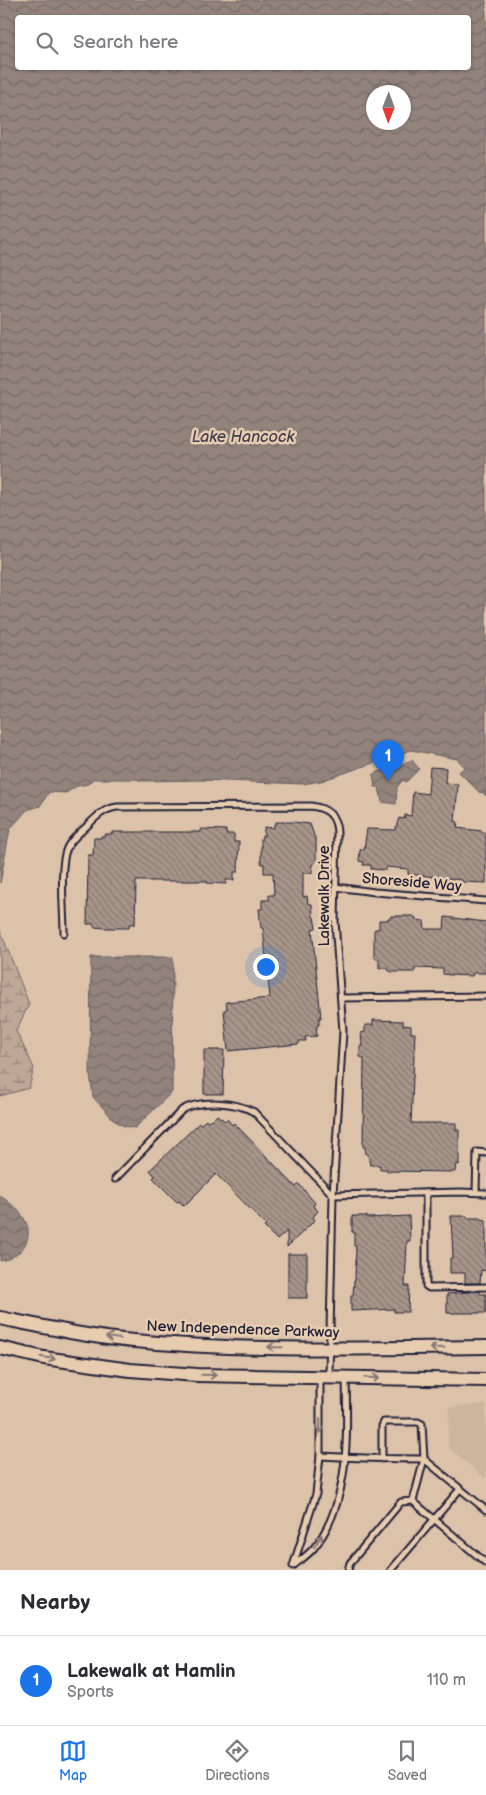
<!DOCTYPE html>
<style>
body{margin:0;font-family:"Balsamiq Sans",sans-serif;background:#f2f2f3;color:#2b2b33}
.compass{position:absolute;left:366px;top:85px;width:45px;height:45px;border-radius:50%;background:#fff;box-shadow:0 1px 4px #0004;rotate:181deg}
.you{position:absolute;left:265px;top:966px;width:18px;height:18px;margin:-12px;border:4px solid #fff;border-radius:50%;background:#1a73e8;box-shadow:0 0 0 8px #1a73e833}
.badge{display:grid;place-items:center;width:32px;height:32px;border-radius:50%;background:#1a73e8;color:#fff;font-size:16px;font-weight:700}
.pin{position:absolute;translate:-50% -41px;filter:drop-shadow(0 1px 2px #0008)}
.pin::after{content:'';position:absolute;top:26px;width:18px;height:15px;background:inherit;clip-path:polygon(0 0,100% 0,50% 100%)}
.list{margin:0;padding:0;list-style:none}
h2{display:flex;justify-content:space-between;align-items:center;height:65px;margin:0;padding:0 20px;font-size:21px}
h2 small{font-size:16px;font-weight:400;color:#7c7c81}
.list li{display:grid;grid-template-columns:32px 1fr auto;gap:15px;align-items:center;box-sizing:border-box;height:90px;padding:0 20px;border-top:1px solid #e1e1e2}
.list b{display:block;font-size:19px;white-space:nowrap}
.list p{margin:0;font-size:16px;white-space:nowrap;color:#7c7c81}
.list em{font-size:16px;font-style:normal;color:#7c7c81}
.icon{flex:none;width:28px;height:28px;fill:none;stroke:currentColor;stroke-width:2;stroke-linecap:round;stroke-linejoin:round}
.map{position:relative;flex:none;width:486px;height:1570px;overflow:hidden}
.search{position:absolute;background:#fff;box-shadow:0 1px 4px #0004;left:15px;right:15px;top:15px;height:55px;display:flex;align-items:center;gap:12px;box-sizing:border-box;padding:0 18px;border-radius:5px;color:#7c7c81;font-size:19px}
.sheet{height:155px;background:#fff}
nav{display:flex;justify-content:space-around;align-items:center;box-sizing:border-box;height:70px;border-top:1px solid #e1e1e2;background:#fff;font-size:14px;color:#7c7c81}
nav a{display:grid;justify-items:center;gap:2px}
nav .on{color:#1a73e8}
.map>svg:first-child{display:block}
.built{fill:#ccb49f}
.wetland{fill:url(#wetland-marsh);stroke:#706468}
.water{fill:url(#water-waves);stroke:#655c62;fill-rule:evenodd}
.building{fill:url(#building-back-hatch);stroke:#22223b}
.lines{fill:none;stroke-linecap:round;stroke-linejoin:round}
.service-casing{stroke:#22223b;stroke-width:9}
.tertiary-casing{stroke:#22223b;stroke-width:16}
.service{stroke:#e8ccaf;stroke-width:5}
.tertiary{stroke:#e8ccaf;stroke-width:12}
.oneway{stroke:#857775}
.labels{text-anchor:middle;stroke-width:5;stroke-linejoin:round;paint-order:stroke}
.street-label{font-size:15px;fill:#22223b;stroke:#e8ccaf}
.water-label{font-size:16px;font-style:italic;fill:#443f4e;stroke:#e8ccaf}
</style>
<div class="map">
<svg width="486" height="1570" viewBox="0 0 486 1570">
<defs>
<pattern id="wetland-marsh" width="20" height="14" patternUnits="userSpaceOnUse" patternTransform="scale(1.25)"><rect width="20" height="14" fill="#bda796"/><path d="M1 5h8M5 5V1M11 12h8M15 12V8" fill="none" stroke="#99887c"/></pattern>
<pattern id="water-waves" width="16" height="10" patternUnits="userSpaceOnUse" patternTransform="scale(1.25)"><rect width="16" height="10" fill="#92837c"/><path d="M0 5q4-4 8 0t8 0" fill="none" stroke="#776b67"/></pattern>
<pattern id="building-back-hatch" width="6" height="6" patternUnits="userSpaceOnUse" patternTransform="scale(1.25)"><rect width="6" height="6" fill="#a7958a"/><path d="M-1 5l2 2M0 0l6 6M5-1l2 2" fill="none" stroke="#887972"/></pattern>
</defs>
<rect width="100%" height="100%" fill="#dcc2a8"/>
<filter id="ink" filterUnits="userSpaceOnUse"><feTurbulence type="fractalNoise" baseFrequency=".02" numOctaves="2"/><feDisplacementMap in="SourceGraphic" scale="10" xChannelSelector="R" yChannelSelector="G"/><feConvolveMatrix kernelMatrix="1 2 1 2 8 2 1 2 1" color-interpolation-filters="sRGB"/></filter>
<g filter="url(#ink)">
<!-- built -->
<path class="built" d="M486,1404V1479L448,1447L449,1407Z"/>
<!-- wetland -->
<path class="wetland" d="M0,930L29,1004L16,1031L34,1068L29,1088L0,1096Z"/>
<!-- water -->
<g class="water">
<path d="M0,0H486V796L482,792L480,793L459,772L465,767L457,759L411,750L321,781L303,784L201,780L143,781L135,779H93L88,784L77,786L66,793L49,792L40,806L27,810L10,829L0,883ZM18,18H468V68H18ZM404,92V122H374V92Z"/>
<path d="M412,760L419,769L406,782L403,780L397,787L396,804L382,802L379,787H375L373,774Z"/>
<path d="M91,957H173L172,1092L135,1128L124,1126L115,1121L93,1097L90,1073Z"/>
<path d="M0,1195C8,1202 18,1208 23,1217C37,1237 21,1258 0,1261Z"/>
</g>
<!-- building -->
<g class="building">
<path d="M430,767L446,768L445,783L458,784L455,821L458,822L457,828L482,831V832L486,833V883L462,882V880L408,874V869L386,867V870L371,869V865H363L364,862L359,861L360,850L364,849L367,829L395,830L399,818L404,819L405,815L411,816L413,792L428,794Z"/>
<path d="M276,822H293L310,824L316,841V861L314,864H312V873H303V897L307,896L308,904H312L313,917H314L316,928L312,929L321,1018H319V1025H317V1029H316L317,1036L305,1037L306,1041H299V1044L228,1051L224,1010L227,1009L226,1002L270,998L263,928H261L259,909H262V900H269V895H274L273,873H264V864H262L261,861V839L262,836H264V827L274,828V824H276Z"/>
<path d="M201,829L226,830V834H234V842H239L238,872H234V880H226V884L207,883V881H136L135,924H129V928H106L94,927V924H87L88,855H93L94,838H101V836H105V834H112V832H201Z"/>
<path d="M391,916H413L416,918V920L424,921L425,929H444L445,917L486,922V973H473L472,976L450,975L443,974V969L415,968V971L413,972H392L388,970V968H379V959H376L374,956V931L375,929H379V920H388V918H391Z"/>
<path d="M373,1020L403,1021V1025L411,1026V1033H415L411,1123H456V1130H459V1165L456,1164L455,1172L387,1171V1169H380V1165H370L368,1154H366L365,1147H363L364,1058L360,1057V1046H362L361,1033L365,1032V1025H373Z"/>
<path d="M204,1050H224L223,1094H204Z"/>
<path d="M217,1115L225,1121L227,1119L232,1125L234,1123L296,1187L299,1184L315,1203L313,1206L318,1211L313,1217L315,1220L287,1247V1231L277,1240L264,1227L266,1225L216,1174L184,1206L179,1201L177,1202L153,1178L155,1176L150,1170L199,1123L201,1124L206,1120L208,1121L211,1119L212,1120Z"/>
<path d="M352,1216H367V1218L409,1216L410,1241H407L405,1286H409L408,1312H394V1309L351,1311V1295H353L354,1281H355L356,1246H354V1232H352Z"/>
<path d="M451,1216H467V1218H481V1219L486,1220V1271L481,1270L480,1283H465V1273H450V1258H453Z"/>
<rect x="288" y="1254" width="19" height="44"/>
<path d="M480,1291V1294H486V1313H447V1294Z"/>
</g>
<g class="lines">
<!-- service casing -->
<g class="service-casing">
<g id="service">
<path d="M335,887L375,892L486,901"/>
<path d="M64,933C64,912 59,865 67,848C71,839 81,832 88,825C97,816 104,809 117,807L311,806C327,808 336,815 337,832L335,921L343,1031L333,1195L329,1377"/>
<path d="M341,998L486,996"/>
<path d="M115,1179L182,1110C201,1099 236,1102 254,1112L333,1195L460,1192L486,1193"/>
<path d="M476,1192L477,1152L486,1153"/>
<path d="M426,1193V1286L429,1288L486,1287"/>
<path d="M320,1378V1456L316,1494L293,1566C299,1561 308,1555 313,1549C351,1503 347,1434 346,1378"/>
<path d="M320,1456C354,1458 389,1459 424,1459L422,1424L418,1422H384L382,1426V1459"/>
<path d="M413,1501L424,1459L486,1510"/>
<path d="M348,1570L350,1563L401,1502L413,1501L415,1503L486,1563"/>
<path d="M391,1570L460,1489"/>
</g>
</g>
<!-- tertiary casing -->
<g class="tertiary-casing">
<g id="tertiary">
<path d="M0,1318C44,1327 89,1337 134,1341C251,1352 369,1348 486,1347"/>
<path d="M0,1348L44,1358L130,1370L197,1375L486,1380"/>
</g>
</g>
<!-- service -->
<use href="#service" class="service"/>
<!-- tertiary -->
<use href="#tertiary" class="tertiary"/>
</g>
<!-- one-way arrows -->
<defs><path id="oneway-shaft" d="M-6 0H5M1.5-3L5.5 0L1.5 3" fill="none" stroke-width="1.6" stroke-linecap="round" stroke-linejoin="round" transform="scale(1.25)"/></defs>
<g class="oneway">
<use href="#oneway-shaft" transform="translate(113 1338) rotate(-172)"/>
<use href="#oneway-shaft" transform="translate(275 1347) rotate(-179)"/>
<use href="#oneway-shaft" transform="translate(437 1348) rotate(179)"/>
<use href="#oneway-shaft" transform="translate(48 1358) rotate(10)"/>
<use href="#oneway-shaft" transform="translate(209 1375) rotate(1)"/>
<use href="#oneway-shaft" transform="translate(372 1378) rotate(1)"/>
<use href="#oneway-shaft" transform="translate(320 1426) rotate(90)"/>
<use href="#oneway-shaft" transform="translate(318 1541) rotate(-57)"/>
</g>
</g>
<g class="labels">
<!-- street labels -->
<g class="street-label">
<text transform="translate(412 882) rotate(5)" y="5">Shoreside Way</text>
<text transform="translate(324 896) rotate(-90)" y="5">Lakewalk Drive</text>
<text transform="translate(243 1329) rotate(2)" y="5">New Independence Parkway</text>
</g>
<!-- water labels -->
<g class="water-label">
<text x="243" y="442">Lake Hancock</text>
</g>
</g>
</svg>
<svg class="compass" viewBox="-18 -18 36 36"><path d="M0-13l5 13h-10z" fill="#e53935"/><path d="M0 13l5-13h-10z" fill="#7c7c81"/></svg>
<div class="you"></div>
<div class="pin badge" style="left:388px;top:781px">1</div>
<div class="search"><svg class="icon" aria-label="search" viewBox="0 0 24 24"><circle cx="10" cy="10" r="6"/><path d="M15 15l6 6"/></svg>Search here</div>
</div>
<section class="sheet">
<h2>Nearby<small></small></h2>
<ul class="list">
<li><span class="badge">1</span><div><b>Lakewalk at Hamlin</b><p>Sports</p></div><em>110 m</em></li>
</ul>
</section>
<nav>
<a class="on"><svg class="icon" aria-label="map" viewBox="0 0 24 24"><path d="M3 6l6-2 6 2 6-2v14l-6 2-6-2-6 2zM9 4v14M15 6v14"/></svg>Map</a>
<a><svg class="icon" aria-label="directions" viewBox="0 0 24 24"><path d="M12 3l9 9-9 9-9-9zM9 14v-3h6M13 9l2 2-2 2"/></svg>Directions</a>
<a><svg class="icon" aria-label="saved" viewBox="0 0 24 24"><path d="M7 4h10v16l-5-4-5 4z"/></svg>Saved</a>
</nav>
